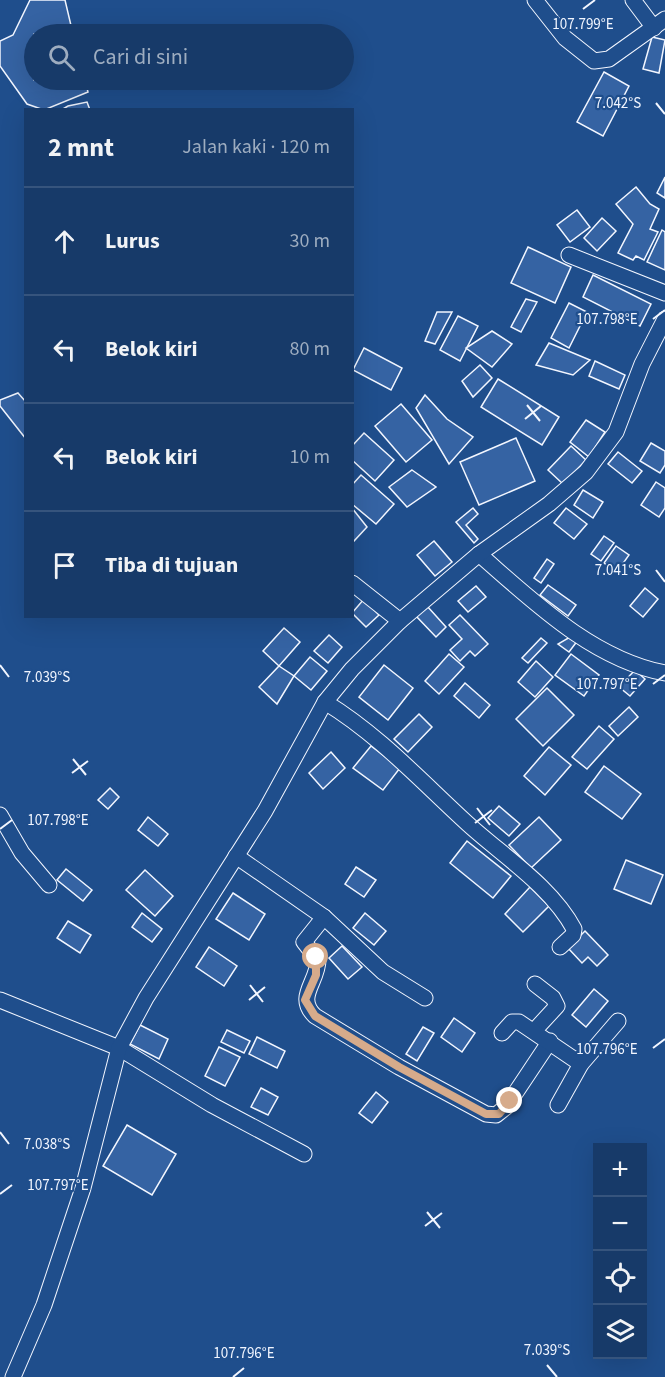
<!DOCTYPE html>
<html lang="id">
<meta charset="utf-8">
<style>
body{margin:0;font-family:"Source Sans 3",sans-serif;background:#244571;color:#f1f3f6}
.controls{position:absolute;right:18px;bottom:18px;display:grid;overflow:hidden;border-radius:0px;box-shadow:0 6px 24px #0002}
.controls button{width:54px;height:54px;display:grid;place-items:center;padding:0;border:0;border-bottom:2px solid #36547d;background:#173a69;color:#f1f3f6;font:30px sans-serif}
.stop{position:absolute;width:18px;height:18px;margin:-14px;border:4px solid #d6ab8b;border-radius:50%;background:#fff}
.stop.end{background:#d6ab8b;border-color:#fff;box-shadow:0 2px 6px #0008}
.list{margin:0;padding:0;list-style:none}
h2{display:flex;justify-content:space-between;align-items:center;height:78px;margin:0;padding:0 24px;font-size:26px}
h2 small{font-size:20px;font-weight:400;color:#9eadc0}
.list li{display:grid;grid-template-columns:39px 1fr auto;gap:18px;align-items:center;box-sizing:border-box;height:108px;padding:0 24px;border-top:2px solid #36547d}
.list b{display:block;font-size:22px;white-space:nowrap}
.list em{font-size:20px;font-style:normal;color:#9eadc0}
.icon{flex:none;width:33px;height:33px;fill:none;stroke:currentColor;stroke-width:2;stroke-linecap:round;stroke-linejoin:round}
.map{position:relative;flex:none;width:665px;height:1377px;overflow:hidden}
.search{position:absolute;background:#173a69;box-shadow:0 6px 24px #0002;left:24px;top:24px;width:330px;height:66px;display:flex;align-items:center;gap:15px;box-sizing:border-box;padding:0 21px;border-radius:33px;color:#9eadc0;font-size:22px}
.panel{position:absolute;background:#173a69;box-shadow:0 6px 24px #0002;left:24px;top:108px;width:330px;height:510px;border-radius:0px}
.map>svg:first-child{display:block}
.building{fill:#3563a3;stroke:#f2f6ff;stroke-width:1.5}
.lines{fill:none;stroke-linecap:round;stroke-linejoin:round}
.street-casing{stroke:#f2f6ff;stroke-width:17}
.street{stroke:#1f4e8c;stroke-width:15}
.route{stroke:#d6ab8b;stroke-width:8}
.ticks{fill:none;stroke:#f2f6ff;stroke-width:2}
.ticks-label{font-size:15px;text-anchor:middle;fill:#f2f6ff;stroke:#1f4e8c;stroke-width:4.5;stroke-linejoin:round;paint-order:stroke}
</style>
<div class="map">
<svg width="665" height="1377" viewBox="0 0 665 1377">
<rect width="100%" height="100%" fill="#1f4e8c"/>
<!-- building -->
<g class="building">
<path d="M30,0H65L73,34H34V80H85L88,92L44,110L27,104L0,66V41L13,35Z"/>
<path d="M652,37L665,40L659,73L643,69Z"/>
<path d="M604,72L629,86L603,136L577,122Z"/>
<path d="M87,102L90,110H61L68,106Z"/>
<path d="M665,177V198L657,193Z"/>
<path d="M636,187L650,204L659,209L650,229L658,232L644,260L636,256L633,260L618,253L633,224L616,204Z"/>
<path d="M577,210L590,227L570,242L557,225Z"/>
<path d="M602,218L616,231L597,251L584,238Z"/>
<path d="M662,230L665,232V270L647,262Z"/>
<path d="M528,247L571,267L555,303L511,283Z"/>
<path d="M593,275L651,304L640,326L583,297Z"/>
<path d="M526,299L537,302L521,332L511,327Z"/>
<path d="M569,303L587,312L569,348L551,338Z"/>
<path d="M437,312H452L435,344L425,341Z"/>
<path d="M458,316L478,326L460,361L440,350Z"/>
<path d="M492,331L512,344L492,367L466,348Z"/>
<path d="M549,343L590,360L573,375L536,365Z"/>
<path d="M364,348L402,368L391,390L353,370Z"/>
<path d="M595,361L625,375L619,389L589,376Z"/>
<path d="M480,365L492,378L473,397L462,381Z"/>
<path d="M498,379L559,417L542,445L481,407Z"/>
<path d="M18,393L26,402V439L0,406V400Z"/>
<path d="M425,395L447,419L473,437L449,464L416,408Z"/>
<path d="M401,404L432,440L406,462L375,426Z"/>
<path d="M586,420L605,432L589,457L570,442Z"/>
<path d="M364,433L394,460L375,481L352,460V446Z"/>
<path d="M516,438L535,481L479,505L460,462Z"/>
<path d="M651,443L665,451V465L660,473L640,461Z"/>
<path d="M571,446L586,460L563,484L548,470Z"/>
<path d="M618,452L642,471L632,483L608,464Z"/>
<path d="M412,470L436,487L407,507L389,487Z"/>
<path d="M361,475L394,504L376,524L352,504V485Z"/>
<path d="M656,482L665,488V508L659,517L641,505Z"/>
<path d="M583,490L603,502L593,518L574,505Z"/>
<path d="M352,508L367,527L354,541L352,540Z"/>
<path d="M473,508L478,514L466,525L478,539L474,543L456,522Z"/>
<path d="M566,508L587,524L574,539L554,523Z"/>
<path d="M604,536L614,543L601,561L591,554Z"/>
<path d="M434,541L452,562L435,576L417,555Z"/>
<path d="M616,546L629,555L617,572L604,563Z"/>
<path d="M547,559L554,564L541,583L534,578Z"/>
<path d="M548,585L576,605L568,616L540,595Z"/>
<path d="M476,586L486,597L468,612L458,601Z"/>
<path d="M645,588L658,599L643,617L630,606Z"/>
<path d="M364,599L379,615L366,627L352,613Z"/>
<path d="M427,606L446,627L436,637L416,616Z"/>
<path d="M460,615L488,644L475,656L470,651L460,661L450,650L462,639L449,625Z"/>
<path d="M284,628L300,642L279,666L263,651Z"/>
<path d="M329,635L342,647L328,663L314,651Z"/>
<path d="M570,637L578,640L569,652L558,644Z"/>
<path d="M541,638L547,643L528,663L522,658Z"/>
<path d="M449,654L464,667L439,694L425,681Z"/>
<path d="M571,654L599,675L584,696L555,675Z"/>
<path d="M310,657L327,671L311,690L294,676Z"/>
<path d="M536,661L553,677L535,697L518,682Z"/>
<path d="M384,665L413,688L388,720L359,697Z"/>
<path d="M279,666L294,676L277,704L259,687Z"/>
<path d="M635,670L645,679L630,696L619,687Z"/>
<path d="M465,683L490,705L479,718L454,696Z"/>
<path d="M547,688L574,715L543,746L516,719Z"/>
<path d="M629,707L638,717L618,736L609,726Z"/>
<path d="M419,714L432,727L408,752L394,739Z"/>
<path d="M599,726L614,739L587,769L572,757Z"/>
<path d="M371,746L400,768L383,790L353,768Z"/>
<path d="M549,747L571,765L545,795L524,776Z"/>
<path d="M331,752L345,768L323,789L309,773Z"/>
<path d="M604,766L641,794L622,819L585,792Z"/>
<path d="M110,788L119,797L108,809L98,800Z"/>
<path d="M499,806L520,824L509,836L488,818Z"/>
<path d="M148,817L168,834L158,846L138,830Z"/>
<path d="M539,817L561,840L531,868L509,845Z"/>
<path d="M467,841L511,876L493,898L450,863Z"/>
<path d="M626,860L663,875L651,904L614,889Z"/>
<path d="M356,867L376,880L364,897L345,884Z"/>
<path d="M66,869L92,890L83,901L57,880Z"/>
<path d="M145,870L173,896L155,916L126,890Z"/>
<path d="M530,887L549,906L523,932L505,914Z"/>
<path d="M233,893L265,914L249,940L216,919Z"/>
<path d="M142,913L162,929L152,942L132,927Z"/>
<path d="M365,913L386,931L374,945L353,928Z"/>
<path d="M68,921L91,935L80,953L57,938Z"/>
<path d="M585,931L608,955L597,966L588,957L582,963L568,948Z"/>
<path d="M342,946L362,967L348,979L329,958Z"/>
<path d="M209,947L237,966L224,986L196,967Z"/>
<path d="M594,989L608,1001L586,1027L572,1015Z"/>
<path d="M454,1018L475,1033L462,1052L441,1037Z"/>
<path d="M140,1025L168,1039L159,1059L130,1044Z"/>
<path d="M423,1027L434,1033L417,1061L406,1054Z"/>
<path d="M227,1030L250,1041L244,1053L221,1042Z"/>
<path d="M257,1037L285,1051L277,1068L249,1054Z"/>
<path d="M219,1047L240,1057L225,1086L205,1076Z"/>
<path d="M261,1088L278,1097L268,1115L251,1107Z"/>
<path d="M376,1092L388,1102L372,1123L359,1113Z"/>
<path d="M127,1125L176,1154L152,1195L103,1166Z"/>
</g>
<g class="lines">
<!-- street casing -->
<g class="street-casing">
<g id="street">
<path d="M535,0L565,38L594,61L609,59L665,19"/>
<path d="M633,0L654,28"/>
<path d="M569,255L665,293"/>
<path d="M479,554C533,601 592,659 665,673"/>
<path d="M352,583L400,621"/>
<path d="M325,702C379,735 421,781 468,824C503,856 551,886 574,929L573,935L560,947"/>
<path d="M0,815L22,853L49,885"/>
<path d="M236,856L324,917L383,972L425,998"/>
<path d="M324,917L304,942L318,960C318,982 295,997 315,1016L399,1067L486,1114L496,1115L506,1107L550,1041"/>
<path d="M0,1000L119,1048L212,1105L304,1154"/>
<path d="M534,1031L557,1006L553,998L535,984"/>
<path d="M502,1033L512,1022H519L581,1064"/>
<path d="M558,1105L581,1064L618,1021"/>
<path d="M13,1377L44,1305L83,1188L119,1048L146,998L265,811L325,702L352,669L400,621L479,554L549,504L586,472L616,432L642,364L665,319"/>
</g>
</g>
<!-- street -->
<use href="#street" class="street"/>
</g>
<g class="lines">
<!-- route -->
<path class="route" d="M316,957V975L305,1000L315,1016L399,1067L486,1114H499L510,1101"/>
</g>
<!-- ticks -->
<path class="ticks" d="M583,9L595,0M656,103L665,114M653,319L665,310M527,405L540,421M525,419L541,406M656,570L665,582M0,665L9,677M653,684L665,675M73,759L86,775M72,773L88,761M477,808L490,825M475,823L492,810M0,829L12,820M250,985L263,1002M249,1000L265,987M653,1048L665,1039M0,1132L9,1144M0,1194L12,1185M427,1212L440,1228M425,1226L442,1213M547,1365L557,1377M233,1377L244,1368"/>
<g class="ticks-label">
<text x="583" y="29">107.799°E</text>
<text x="618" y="108">7.042°S</text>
<text x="607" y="324">107.798°E</text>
<text x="618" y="575">7.041°S</text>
<text x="47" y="682">7.039°S</text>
<text x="607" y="689">107.797°E</text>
<text x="58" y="825">107.798°E</text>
<text x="607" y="1054">107.796°E</text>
<text x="47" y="1149">7.038°S</text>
<text x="58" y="1190">107.797°E</text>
<text x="547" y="1355">7.039°S</text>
<text x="244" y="1358">107.796°E</text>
</g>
</svg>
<div class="controls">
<button>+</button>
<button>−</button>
<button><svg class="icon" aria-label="locate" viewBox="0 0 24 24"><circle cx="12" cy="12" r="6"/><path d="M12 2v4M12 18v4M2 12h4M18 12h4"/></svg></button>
<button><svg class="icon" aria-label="layers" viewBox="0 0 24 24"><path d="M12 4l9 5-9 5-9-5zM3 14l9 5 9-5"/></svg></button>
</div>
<div class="stop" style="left:316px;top:957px"></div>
<div class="stop end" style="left:510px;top:1101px"></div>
<div class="search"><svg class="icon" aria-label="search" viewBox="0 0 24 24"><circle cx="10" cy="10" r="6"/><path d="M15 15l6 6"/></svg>Cari di sini</div>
<section class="panel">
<h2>2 mnt<small>Jalan kaki · 120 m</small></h2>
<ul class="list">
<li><svg class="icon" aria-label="ahead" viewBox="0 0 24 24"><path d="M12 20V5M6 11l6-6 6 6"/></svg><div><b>Lurus</b></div><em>30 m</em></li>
<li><svg class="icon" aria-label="left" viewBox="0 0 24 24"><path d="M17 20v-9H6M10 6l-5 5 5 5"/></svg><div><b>Belok kiri</b></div><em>80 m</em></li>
<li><svg class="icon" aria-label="left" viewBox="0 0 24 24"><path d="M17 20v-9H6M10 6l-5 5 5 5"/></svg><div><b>Belok kiri</b></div><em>10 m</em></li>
<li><svg class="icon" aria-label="arrive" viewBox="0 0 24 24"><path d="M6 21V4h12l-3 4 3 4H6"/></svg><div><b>Tiba di tujuan</b></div></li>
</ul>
</section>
</div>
